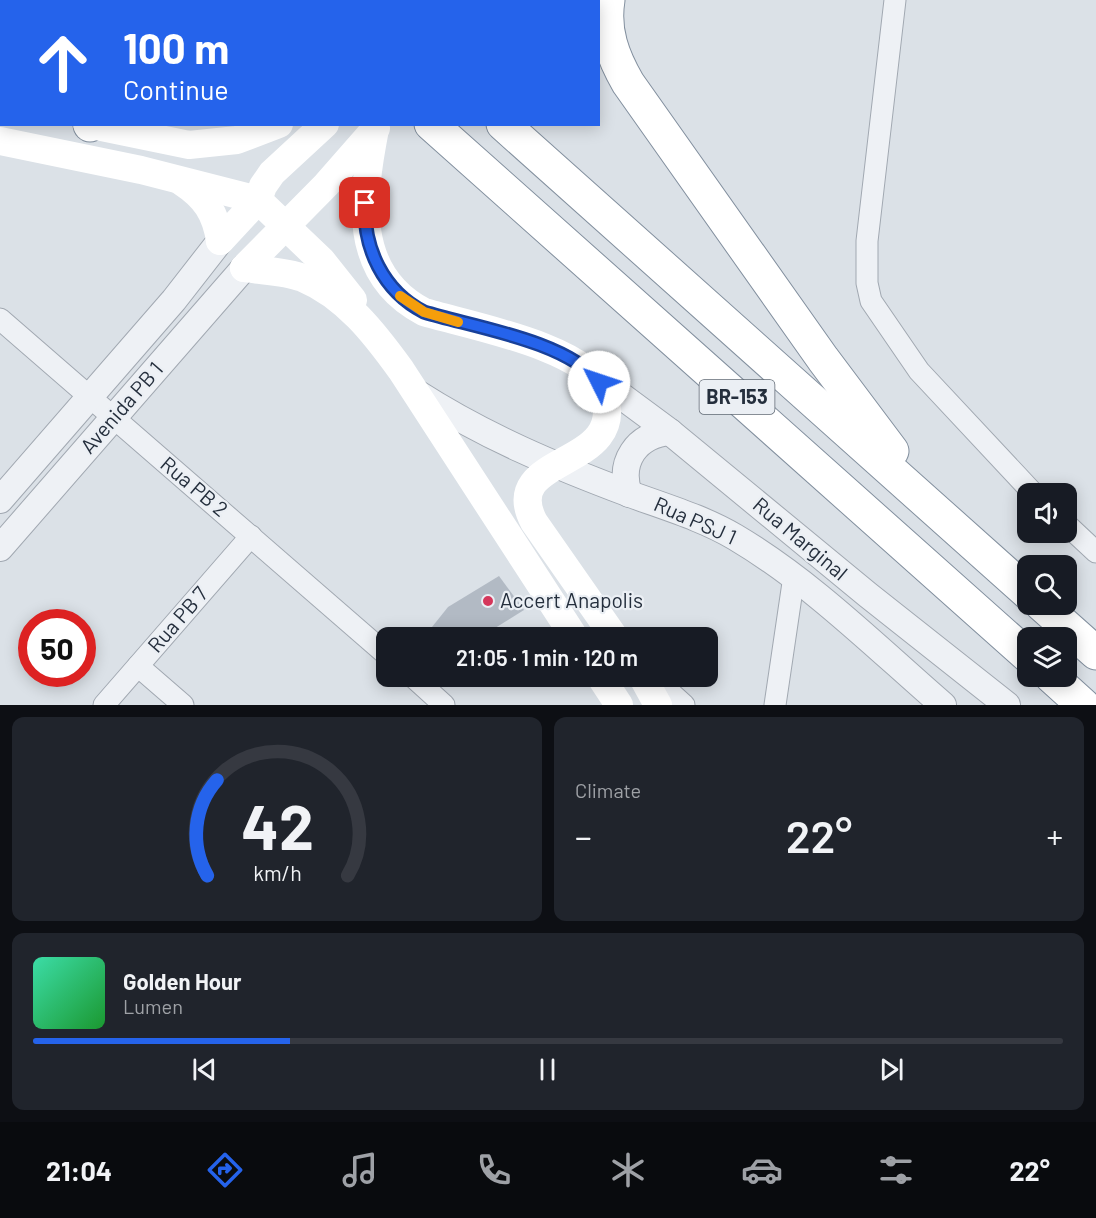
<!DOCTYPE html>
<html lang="en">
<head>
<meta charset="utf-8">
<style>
  body { margin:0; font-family:Barlow,sans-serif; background:#20242c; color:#f1f3f6; height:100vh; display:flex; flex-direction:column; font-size:22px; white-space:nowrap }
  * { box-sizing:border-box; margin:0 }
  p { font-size:20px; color:#9ea1a6 }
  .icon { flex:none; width:33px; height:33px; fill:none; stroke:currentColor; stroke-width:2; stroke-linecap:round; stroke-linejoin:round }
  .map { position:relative; height:705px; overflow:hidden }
  .drawer { display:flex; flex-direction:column; gap:12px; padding:12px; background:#0d0f14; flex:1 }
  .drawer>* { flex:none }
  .hud { position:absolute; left:0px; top:0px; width:600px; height:126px; box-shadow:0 3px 15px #0003; background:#2563eb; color:#fff; overflow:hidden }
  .fabs { position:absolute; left:1017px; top:483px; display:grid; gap:12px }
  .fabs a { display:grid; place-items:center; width:60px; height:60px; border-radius:12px; background:#171b24; box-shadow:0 3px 15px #0003; font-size:30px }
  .speed { position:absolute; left:18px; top:609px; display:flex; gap:12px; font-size:30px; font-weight:700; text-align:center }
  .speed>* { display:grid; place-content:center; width:78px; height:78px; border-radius:50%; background:#171b24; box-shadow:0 3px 15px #0003; line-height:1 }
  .speed .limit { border:9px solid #d22; background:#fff; color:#111 }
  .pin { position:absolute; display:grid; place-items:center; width:51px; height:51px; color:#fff; margin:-26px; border-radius:12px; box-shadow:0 3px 9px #0006 }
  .me { position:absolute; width:66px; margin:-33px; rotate:311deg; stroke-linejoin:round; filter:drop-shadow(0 0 4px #0008) }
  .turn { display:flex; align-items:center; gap:21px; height:126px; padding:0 24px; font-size:27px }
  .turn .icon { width:78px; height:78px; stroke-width:2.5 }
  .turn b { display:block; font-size:42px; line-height:51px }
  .big { font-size:45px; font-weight:600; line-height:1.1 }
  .drawer .tile { flex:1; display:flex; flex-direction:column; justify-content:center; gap:9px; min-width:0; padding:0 21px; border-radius:12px; background:#20242c }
  .drawer .dial { align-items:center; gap:0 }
  .dial svg { height:156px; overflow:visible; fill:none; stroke:#363941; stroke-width:7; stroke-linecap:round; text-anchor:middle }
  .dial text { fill:#f1f3f6; stroke:none }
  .song { display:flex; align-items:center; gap:18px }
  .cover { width:72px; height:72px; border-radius:9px; background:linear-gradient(135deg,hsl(160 70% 55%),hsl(130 70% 35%)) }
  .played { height:6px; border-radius:3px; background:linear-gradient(90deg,#2563eb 25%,#363941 25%) }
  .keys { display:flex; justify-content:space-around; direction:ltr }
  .heat { display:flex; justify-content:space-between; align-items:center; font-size:33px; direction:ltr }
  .drawer .tiles { flex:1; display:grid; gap:12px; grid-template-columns:1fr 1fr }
  .tile:last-child { grid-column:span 2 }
  .trip { position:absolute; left:376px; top:627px; width:342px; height:60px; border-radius:12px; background:#171b24; box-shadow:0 3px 15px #0003; font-weight:600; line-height:60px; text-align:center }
  .tab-bar { display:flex; height:96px; justify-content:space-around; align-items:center; background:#090b0e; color:#9ea1a6 }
  .tab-bar .icon { width:42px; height:42px }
  .tab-bar .current { color:#2563eb }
  .tab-bar b { font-size:27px; color:#f1f3f6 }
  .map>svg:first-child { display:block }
  .building { fill:#b2bac4 }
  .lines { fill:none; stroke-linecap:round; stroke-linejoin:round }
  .minor-casing { stroke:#a1a8b1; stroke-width:23 }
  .tertiary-casing { stroke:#a1a8b1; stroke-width:28 }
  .trunk-casing { stroke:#828f9e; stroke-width:35 }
  .path { stroke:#babfc5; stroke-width:3; stroke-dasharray:4.5 4.5; stroke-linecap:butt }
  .minor { stroke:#eef1f5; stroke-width:21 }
  .tertiary { stroke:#eef1f5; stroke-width:26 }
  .secondary { stroke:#fff; stroke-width:28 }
  .trunk { stroke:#fff; stroke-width:33 }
  .route-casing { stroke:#184099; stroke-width:15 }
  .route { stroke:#2563eb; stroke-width:10 }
  .slow { stroke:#f59e0b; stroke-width:10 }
  .poi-dot { fill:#d5375b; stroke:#ebeff4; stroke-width:2 }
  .labels { text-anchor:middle; stroke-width:4.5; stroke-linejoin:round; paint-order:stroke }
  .shield { fill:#ebeff4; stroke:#606974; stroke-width:1.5 }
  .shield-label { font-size:20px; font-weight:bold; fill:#252f3d }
  .street-label { font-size:21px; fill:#252f3d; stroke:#ebeff4 }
  .poi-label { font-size:21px; fill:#252f3d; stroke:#ebeff4; text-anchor:start }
</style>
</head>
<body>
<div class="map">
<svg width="1096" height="705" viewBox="0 0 1096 705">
  <rect width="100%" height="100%" fill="#dbe1e7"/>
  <!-- building -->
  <polygon class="building" points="499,576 524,610 479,638 441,638 432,627 448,607"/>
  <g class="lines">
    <!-- minor casing -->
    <g class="minor-casing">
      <g id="minor">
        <polyline points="4,0 5,2"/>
        <polyline points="895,0 867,241 867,283 871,301 919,371 1034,494"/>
        <polyline points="0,319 387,655"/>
        <polyline points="1066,524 1096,552"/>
        <polyline points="138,666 183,705"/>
        <polyline points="412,676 444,705"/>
        <polyline points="652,676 684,705"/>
        <polyline points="104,705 251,536"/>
        <polyline points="775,705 794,576"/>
      </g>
    </g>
    <!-- tertiary casing -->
    <g class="tertiary-casing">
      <g id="tertiary">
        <polyline points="593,375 670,432 868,595 1007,705"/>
        <path d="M417,393c67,43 138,73 213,101 35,13 73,24 105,43 76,45 141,110 208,168"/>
        <path d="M629,494c-11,-32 7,-59 41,-62"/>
        <polyline points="0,500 174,300 220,241"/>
        <polyline points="0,548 244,268"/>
      </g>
    </g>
    <!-- trunk casing -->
    <g class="trunk-casing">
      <g id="trunk">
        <polyline points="126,0 126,2"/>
        <polyline points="288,0 290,2"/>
        <polyline points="360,0 361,2"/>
        <path d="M608,0c-5,31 5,57 20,83l195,276 69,92"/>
        <polyline points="431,124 1028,656"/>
        <polyline points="503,124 1028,593"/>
        <polyline points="90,125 90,124"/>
        <polyline points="1041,604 1096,653"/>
        <polyline points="1051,676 1083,705"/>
      </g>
    </g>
    <!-- path -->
    <polyline class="path" points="464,2 465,0"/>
    <!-- minor -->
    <use href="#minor" class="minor"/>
    <!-- tertiary -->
    <use href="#tertiary" class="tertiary"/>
    <!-- secondary -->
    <g class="secondary">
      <polyline points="436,2 437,0"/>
      <polyline points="493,2 495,0"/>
      <polyline points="0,106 2,106"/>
      <polyline points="87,124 189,145 237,140 279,124"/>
      <path d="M375,129c-13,67 -24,145 49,183 43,13 164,35 179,79 29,80 -106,61 -69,131l81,116"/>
      <polyline points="0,141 141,170 258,200 322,261 353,300"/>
      <path d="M182,182c23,15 34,31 38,59"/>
      <polyline points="220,241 258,200 263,186 272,173 325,124"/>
      <path d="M244,268c19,3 41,3 59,10 43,18 72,56 98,92l174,268"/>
      <polyline points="244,268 326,185 376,128"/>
      <polyline points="600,676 619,705"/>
      <polyline points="642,676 658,705"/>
    </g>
    <!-- trunk -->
    <use href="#trunk" class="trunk"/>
  </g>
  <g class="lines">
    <!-- route casing -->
    <g class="route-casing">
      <path id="route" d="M365,203c-2,45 18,88 59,109 49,15 143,29 175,70"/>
    </g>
    <!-- route -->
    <use href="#route" class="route"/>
    <!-- slow -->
    <polyline class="slow" points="400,296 424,312 458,322"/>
  </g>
  <!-- markers -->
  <circle class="poi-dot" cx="488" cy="601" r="6"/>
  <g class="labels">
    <!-- shield labels -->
    <rect class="shield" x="699.5" y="380" width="75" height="34" rx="4.5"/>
    <g class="shield-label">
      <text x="737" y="404">BR-153</text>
    </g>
    <!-- street labels -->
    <g class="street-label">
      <text transform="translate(122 408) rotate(-49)" y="7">Avenida PB 1</text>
      <text transform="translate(194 487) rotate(40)" y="7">Rua PB 2</text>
      <text transform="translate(695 521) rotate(24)" y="7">Rua PSJ 1</text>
      <text transform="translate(800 539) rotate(40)" y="7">Rua Marginal</text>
      <text transform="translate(178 620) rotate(-49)" y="7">Rua PB 7</text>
    </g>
    <!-- poi labels -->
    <g class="poi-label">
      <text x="500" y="608">Accert Anapolis</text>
    </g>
  </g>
</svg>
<div class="fabs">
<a><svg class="icon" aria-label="sound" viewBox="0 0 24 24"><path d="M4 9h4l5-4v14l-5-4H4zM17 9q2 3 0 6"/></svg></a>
<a><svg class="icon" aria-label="search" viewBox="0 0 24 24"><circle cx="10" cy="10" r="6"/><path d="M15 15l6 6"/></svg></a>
<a><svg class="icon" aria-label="layers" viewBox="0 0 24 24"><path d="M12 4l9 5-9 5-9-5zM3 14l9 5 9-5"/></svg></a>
</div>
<div class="speed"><div class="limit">50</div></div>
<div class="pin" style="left:365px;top:203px;background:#d93025"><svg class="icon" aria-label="arrive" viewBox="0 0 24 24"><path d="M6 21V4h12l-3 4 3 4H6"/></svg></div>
<svg class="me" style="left:599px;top:382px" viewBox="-20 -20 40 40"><circle r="19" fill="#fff"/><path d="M0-13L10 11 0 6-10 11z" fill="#2563eb"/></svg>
<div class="trip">21:05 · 1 min · 120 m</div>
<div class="hud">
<div class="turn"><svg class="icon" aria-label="ahead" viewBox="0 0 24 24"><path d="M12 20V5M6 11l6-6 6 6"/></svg><div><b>100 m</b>Continue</div></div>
</div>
</div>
<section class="drawer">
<div class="tiles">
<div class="tile dial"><svg viewBox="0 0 100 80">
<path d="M14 69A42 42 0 1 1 86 69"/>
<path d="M14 69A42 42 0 0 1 19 20" stroke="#2563eb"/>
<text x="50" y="56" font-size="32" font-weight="700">42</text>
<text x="50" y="72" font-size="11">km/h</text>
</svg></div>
<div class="tile"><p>Climate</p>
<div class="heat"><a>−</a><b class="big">22°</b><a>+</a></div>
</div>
<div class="tile">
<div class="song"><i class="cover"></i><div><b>Golden Hour</b><p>Lumen</p></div></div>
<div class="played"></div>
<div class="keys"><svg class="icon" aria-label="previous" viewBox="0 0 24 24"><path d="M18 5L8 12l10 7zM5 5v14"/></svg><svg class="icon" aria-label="pause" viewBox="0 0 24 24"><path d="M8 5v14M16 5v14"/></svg><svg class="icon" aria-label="next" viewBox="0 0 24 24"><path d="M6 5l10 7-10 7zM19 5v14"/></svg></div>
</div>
</div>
</section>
<nav class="tab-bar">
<b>21:04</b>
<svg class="icon current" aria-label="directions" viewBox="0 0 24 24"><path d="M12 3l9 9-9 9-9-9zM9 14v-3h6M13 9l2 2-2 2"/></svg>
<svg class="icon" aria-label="music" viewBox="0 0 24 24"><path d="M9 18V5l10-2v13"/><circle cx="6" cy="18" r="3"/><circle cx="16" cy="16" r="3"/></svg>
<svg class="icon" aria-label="phone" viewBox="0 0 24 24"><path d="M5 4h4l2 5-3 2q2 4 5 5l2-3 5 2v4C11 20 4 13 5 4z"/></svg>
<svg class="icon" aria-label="climate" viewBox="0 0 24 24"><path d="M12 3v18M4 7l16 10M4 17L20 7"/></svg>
<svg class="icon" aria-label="car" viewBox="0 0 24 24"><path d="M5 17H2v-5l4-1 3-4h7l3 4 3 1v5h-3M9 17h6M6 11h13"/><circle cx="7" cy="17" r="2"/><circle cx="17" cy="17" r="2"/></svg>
<svg class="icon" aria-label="filters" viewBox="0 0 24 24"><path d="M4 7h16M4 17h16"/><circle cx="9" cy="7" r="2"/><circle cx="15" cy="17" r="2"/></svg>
<b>22°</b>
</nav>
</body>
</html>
